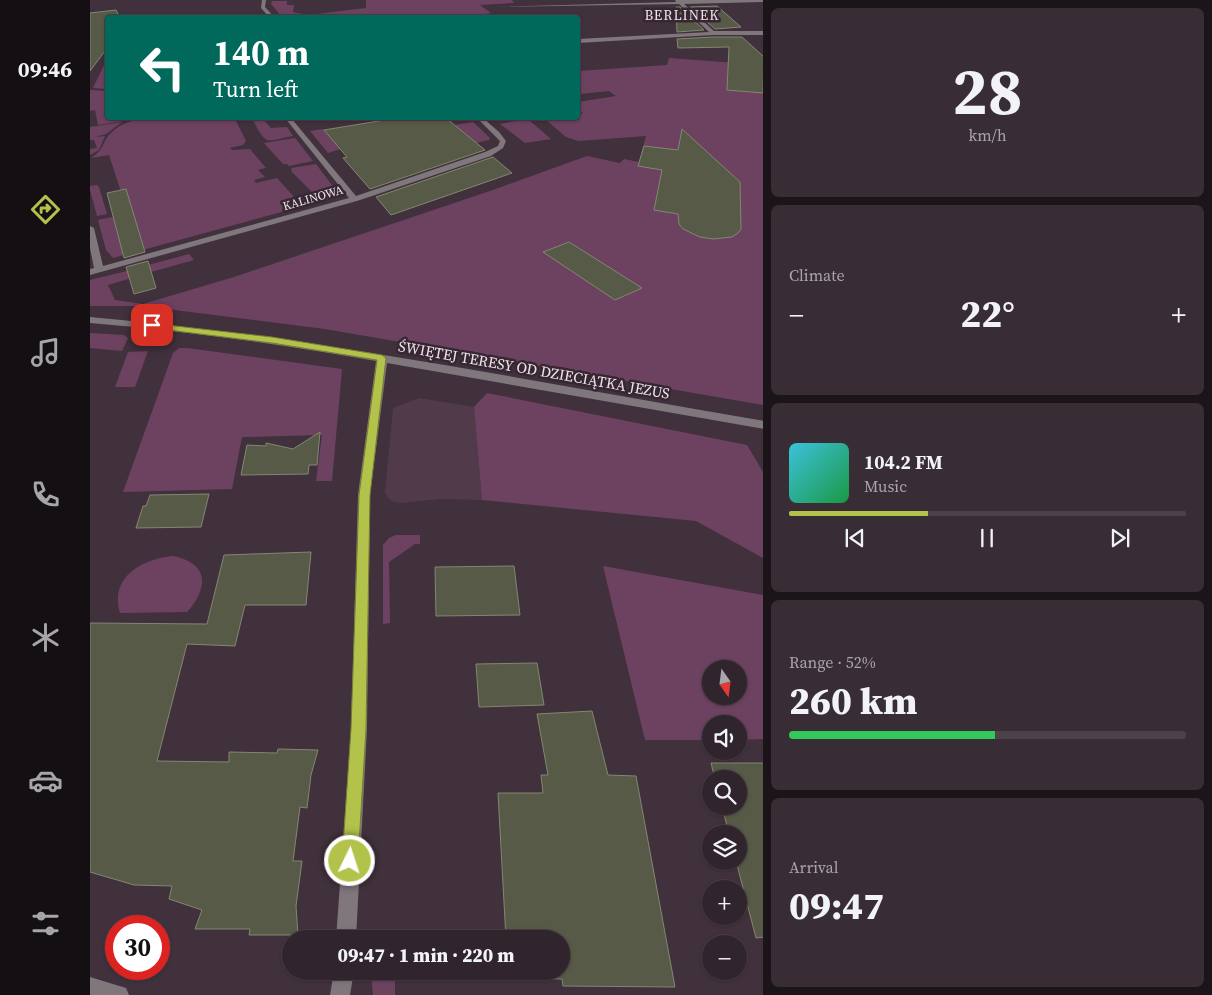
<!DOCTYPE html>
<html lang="en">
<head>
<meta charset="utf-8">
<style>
  body { margin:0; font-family:"Source Serif 4",serif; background:#392d35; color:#f1f3f6; height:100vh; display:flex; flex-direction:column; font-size:19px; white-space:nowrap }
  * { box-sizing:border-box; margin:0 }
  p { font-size:16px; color:#a8a5aa }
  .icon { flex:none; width:28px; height:28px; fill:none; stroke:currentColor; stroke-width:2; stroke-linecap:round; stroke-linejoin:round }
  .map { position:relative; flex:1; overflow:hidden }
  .drawer { display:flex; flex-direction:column; gap:8px; padding:8px; background:#1b1419; width:449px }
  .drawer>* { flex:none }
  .hud { position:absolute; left:15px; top:15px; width:475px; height:105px; border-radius:5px; box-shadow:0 1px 4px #0004,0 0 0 1px #4c4249; background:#00695c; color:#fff; overflow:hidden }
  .needle { width:32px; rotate:166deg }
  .fabs { position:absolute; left:612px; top:660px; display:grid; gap:10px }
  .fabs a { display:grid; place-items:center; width:45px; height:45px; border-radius:50%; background:#31252d; box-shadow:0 1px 4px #0004,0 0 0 1px #4c4249; font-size:25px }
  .speed { position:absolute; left:15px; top:915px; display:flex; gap:10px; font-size:25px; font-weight:700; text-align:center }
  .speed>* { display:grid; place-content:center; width:65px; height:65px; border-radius:50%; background:#31252d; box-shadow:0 1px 4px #0004,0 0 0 1px #4c4249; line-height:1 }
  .speed .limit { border:8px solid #d22; background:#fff; color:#111 }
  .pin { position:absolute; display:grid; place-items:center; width:42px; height:42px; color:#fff; margin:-21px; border-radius:10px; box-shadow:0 2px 8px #0006 }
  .me { position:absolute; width:55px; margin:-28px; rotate:4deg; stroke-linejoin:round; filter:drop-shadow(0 0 4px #0008) }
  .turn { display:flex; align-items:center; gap:18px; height:105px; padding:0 25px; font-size:22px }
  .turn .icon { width:65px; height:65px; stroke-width:2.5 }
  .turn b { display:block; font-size:35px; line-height:42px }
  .big { font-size:38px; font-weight:800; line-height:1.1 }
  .drawer .card { flex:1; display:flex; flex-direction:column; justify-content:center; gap:8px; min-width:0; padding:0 18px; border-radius:8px; background:#392d35 }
  .drawer .dial { align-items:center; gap:0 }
  .dial b { font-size:65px; line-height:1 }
  .song { display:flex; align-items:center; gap:15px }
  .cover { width:60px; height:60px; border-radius:8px; background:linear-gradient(135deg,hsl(190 70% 55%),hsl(140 70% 35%)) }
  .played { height:5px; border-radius:2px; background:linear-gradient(90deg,#b3c24b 35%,#4c4249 35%) }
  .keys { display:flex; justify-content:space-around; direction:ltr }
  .heat { display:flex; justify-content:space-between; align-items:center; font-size:28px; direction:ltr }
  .charge { height:8px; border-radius:4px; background:linear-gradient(90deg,#34c759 52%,#4c4249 0) }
  .trip { position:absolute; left:192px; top:930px; width:288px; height:50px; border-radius:25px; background:#31252d; box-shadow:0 1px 4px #0004,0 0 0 1px #4c4249; font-weight:800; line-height:50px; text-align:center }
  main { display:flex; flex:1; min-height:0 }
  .tabs { display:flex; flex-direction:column; width:90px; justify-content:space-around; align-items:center; background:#140f12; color:#a8a5aa }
  .tabs .icon { width:35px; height:35px }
  .tabs .active { color:#b3c24b }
  .tabs b { font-size:22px; color:#f1f3f6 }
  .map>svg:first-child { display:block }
  .built { fill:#513b4b }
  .green { fill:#6d4261; fill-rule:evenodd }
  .building { fill:#565a46; stroke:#838772 }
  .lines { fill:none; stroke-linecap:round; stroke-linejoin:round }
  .minor { fill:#80777d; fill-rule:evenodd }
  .route { fill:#b3c24b; stroke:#747e31 }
  .labels { text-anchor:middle; stroke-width:5; stroke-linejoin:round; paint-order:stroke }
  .far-street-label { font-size:12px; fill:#eee3ea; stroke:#372732 }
  .far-neighbourhood-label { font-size:14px; letter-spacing:1px; fill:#eee3ea; stroke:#372732 }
  .street-label { font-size:15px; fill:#eee3ea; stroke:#372732 }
</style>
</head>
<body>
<main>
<nav class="tabs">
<b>09:46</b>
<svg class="icon active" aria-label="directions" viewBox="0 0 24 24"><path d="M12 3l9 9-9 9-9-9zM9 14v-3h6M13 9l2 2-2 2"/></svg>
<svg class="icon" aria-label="music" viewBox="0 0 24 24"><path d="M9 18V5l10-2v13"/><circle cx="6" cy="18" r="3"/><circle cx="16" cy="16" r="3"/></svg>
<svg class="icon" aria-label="phone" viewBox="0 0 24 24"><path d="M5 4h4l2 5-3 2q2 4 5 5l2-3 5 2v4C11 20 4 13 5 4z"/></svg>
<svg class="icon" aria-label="climate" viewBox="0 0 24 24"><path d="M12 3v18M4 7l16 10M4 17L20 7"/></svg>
<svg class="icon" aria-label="car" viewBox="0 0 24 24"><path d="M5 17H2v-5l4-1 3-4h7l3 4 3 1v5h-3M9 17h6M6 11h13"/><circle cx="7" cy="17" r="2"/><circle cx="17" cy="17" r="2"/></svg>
<svg class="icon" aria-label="filters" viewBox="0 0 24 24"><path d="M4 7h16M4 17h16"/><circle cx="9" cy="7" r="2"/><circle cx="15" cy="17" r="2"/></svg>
</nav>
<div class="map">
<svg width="674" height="995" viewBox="0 0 674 995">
  <rect width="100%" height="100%" fill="#41313c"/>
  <!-- built -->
  <polygon class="built" points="329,398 384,407 392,500 351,499 311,503 303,502 298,498 295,493 303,408"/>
  <!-- green -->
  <g class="green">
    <polygon points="276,0 422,0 424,3 390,5 401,13 396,14 401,18 192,17 181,4 182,1 197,1 197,5 204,5 203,12 218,15 276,8"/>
    <polygon points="579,58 673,65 673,405 235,329 53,306 0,306 0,280 41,270 45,277 18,285 25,300 53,304 144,277 400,191 497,156 530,163 534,159 549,162 556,136 488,141 476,137 456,120 488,118 488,115 493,113 488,109 488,102 526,96 519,91 490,94 488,92 488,71 577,65"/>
    <polygon points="17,59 17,89 3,88"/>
    <polygon points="0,90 17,91 18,118 36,118 34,121 8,125 5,110 0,111"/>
    <path d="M59,118h94v1l-7,2 10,20 -3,4 -13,3 2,2 18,-1 16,19 -8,2 7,7 -11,3 2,3 21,-5 18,20 41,-9 4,7 -227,62 -7,-8 -8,-30 14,-3 30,25 -8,-26 -8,-9 -17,-52 -18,3c14,-9 10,-14 19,-24 11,-12 24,-14 39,-16z"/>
    <path d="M173,119l8,9 16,-1 6,9c-28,5 -26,11 -40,-16z"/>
    <polygon points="435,119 440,121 461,139 435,143 410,124"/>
    <polygon points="32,122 16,134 5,137 15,136 9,150 0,155 0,149 7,148 4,140 0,140 0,127"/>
    <polygon points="383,122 400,138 399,140 386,143 365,125"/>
    <polygon points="233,129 235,131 251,149 238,153 220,131"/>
    <polygon points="205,138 223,161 199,166 197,164 193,164 174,143"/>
    <polygon points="226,164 244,188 222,192 201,171 202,171 201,168"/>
    <polygon points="7,185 9,187 17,214 7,216 0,190 0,186"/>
    <polygon points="99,254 104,260 54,274 51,267"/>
    <polygon points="0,333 34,335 38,338 32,351 0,348"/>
    <polygon points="89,348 97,348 252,369 242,481 226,481 232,435 152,437 142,489 33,492 83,353"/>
    <polygon points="58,351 45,387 25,387 38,352"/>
    <polygon points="397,393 657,445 673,472 673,558 606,521 392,500 384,407"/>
    <polygon points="306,535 330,535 330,544 325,544 299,562 300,623 293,624 293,545 299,538"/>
    <path d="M83,556c36,7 36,32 14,56l-67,1c-11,-36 22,-54 53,-57z"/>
    <path d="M513,566l160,29v144l-24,1v-16h-28v16h-66zM621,669h28v27h-28z"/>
    <polygon points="281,975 305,976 305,995 283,995"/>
  </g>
  <!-- building -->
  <g class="building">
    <polygon points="627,6 651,27 625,29 600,7"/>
    <polygon points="586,7 590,7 614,30 587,32"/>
    <polygon points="26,10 30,18 18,18 18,47 0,71 0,13"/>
    <polygon points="623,37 652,37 674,57 673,93 637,90 639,47 588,48 587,39"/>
    <polygon points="307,118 356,118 395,150 280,189 253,158 257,157 234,130"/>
    <polygon points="592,129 650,182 651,229 648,233 642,237 623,239 610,237 593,229 589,224 588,214 564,210 572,170 548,166 554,146 588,150"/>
    <polygon points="403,157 422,173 301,215 286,197"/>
    <polygon points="36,189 55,252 34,258 17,193"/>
    <polygon points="479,242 552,288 525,300 453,252"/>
    <polygon points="58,261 66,288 44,294 36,267"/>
    <polygon points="230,432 227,465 219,465 218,474 151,475 157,445 176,446 176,443 203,449"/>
    <polygon points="119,494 111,527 46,528 53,506 56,506 60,495"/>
    <polygon points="221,552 216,605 155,605 145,646 97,644 67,761 139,762 139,752 187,753 188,749 228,750 221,775 217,808 210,807 203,861 212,861 206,906 208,935 159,935 160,929 105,929 112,910 79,899 82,886 44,885 0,872 0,623 117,624 134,555"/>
    <polygon points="424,566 430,615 346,616 345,567"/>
    <polygon points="447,663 454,705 389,707 386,664"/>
    <polygon points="502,711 518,775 546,776 585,987 473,986 472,979 419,978 418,971 471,971 471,939 416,939 408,793 453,793 451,775 458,775 447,714"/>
    <polygon points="621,763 674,763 674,937 666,938 646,861 649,861 649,834 639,834 632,806 649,806 649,779 625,779"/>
  </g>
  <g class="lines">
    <!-- minor -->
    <g class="minor">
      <polygon points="172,0 176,0 175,7 185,18 180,18 171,8"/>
      <polygon points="585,0 674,0 674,2 594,4 624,31 674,31 674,35 623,35 488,43 488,39 619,32 589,4 404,7 586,2"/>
      <polygon points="195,118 201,118 266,196 395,152 408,146 410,141 387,118 393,118 409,132 416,141 413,148 401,156 267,201 0,275 0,269 4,268 0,248 0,226 4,228 13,266 259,198"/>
      <path d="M0,317c227,20 449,66 674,104v8l-377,-66 -17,132 -3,234 -11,210h-20l15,-210 7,-234 18,-134c-95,-17 -190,-30 -286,-38z"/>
      <polygon points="244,971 264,971 260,995 240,995"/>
      <polygon points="0,977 36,988 39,995 0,995"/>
    </g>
  </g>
  <!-- route -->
  <polygon class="route" points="59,323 182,337 292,355 296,358 280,495 276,729 268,861 266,867 260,869 254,867 252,861 261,729 269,495 287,360 182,343 62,328 57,325"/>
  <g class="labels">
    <!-- far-street labels -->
    <g class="far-street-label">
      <text transform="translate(223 198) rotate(-16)" y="4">KALINOWA</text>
    </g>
    <!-- far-neighbourhood labels -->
    <g class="far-neighbourhood-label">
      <text x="592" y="20">BERLINEK</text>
    </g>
    <!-- street labels -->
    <g class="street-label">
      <text transform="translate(444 370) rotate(10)" y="5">ŚWIĘTEJ TERESY OD DZIECIĄTKA JEZUS</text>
    </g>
  </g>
</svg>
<div class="fabs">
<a><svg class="needle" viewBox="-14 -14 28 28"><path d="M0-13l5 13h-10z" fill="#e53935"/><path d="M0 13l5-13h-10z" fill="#a8a5aa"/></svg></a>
<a><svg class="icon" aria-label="sound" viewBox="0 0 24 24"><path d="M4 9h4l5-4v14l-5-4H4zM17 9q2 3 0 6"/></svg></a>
<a><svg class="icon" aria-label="search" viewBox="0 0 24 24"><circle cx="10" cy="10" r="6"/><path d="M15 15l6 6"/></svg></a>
<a><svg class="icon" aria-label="layers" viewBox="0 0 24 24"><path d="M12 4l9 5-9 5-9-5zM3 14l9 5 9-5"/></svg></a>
<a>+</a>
<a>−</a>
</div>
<div class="speed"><div class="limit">30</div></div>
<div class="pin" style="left:62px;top:325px;background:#d93025"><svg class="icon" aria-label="arrive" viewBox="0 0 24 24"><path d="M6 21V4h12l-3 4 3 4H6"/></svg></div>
<svg class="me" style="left:260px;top:861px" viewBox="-20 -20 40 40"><circle r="17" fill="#b3c24b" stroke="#fff" stroke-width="3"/><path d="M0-11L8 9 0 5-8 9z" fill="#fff"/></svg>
<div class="trip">09:47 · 1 min · 220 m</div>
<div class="hud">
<div class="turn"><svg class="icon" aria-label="left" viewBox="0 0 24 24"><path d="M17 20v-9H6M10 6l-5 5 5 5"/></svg><div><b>140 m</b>Turn left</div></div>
</div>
</div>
<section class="drawer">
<div class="card dial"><b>28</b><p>km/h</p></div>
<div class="card"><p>Climate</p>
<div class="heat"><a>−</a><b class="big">22°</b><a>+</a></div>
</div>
<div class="card">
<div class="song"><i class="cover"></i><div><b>104.2 FM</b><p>Music</p></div></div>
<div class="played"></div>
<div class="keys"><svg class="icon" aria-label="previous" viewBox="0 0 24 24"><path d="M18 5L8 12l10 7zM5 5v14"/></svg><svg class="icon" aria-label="pause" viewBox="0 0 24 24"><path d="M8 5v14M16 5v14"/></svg><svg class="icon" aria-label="next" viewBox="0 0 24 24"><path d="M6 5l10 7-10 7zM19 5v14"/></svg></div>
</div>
<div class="card"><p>Range · 52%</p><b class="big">260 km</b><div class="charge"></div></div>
<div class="card"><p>Arrival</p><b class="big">09:47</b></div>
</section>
</main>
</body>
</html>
